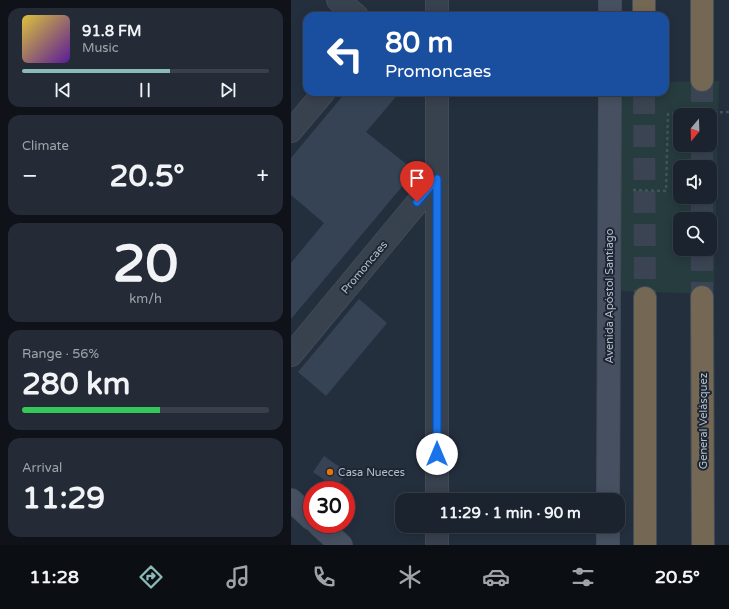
<!DOCTYPE html>
<html lang="en">
<head>
<meta charset="utf-8">
<style>
  body { margin:0; font-family:"Varela Round",sans-serif; background:#242b36; color:#f1f3f6; height:100vh; display:flex; flex-direction:column; font-size:15px; white-space:nowrap }
  * { box-sizing:border-box; margin:0 }
  p { font-size:13px; color:#a0a4aa }
  .icon { flex:none; width:22px; height:22px; fill:none; stroke:currentColor; stroke-width:2; stroke-linecap:round; stroke-linejoin:round }
  .map { position:relative; flex:1; overflow:hidden }
  .sheet { display:flex; flex-direction:column; gap:8px; padding:8px; background:#0f1319; width:291px }
  .sheet>* { flex:none }
  .top-card { position:absolute; left:12px; top:12px; width:366px; height:84px; border-radius:12px; box-shadow:0 2px 10px #0003,0 0 0 1px #39404a; background:#1a4fa0; color:#fff; overflow:hidden }
  .needle { width:26px; rotate:199deg }
  .fabs { position:absolute; left:382px; top:108px; display:grid; gap:8px }
  .fabs a { display:grid; place-items:center; width:44px; height:44px; border-radius:8px; background:#1b232e; box-shadow:0 2px 10px #0003,0 0 0 1px #39404a; font-size:20px }
  .speed { position:absolute; left:12px; top:481px; display:flex; gap:8px; font-size:20px; font-weight:700; text-align:center }
  .speed>* { display:grid; place-content:center; width:52px; height:52px; border-radius:50%; background:#1b232e; box-shadow:0 2px 10px #0003,0 0 0 1px #39404a; line-height:1 }
  .speed .limit { border:6px solid #d22; background:#fff; color:#111 }
  .pin { position:absolute; display:grid; place-items:center; width:34px; height:34px; color:#fff; margin:-41px -17px; border-radius:50% 50% 50% 0; rotate:-45deg; box-shadow:0 0 4px #0007 }
  .pin .icon { rotate:45deg }
  .me { position:absolute; width:44px; margin:-22px; rotate:0deg; stroke-linejoin:round; filter:drop-shadow(0 0 3px #0008) }
  .turn { display:flex; align-items:center; gap:14px; height:84px; padding:0 16px; font-size:18px }
  .turn .icon { width:52px; height:52px; stroke-width:2.5 }
  .turn b { display:block; font-size:28px; line-height:34px }
  .big { font-size:30px; font-weight:700; line-height:1.1 }
  .sheet .tile { flex:1; display:flex; flex-direction:column; justify-content:center; gap:6px; min-width:0; padding:0 14px; border-radius:12px; background:#242b36 }
  .sheet .dial { align-items:center; gap:0 }
  .dial b { font-size:52px; line-height:1 }
  .song { display:flex; align-items:center; gap:12px }
  .cover { width:48px; height:48px; border-radius:6px; background:linear-gradient(135deg,hsl(50 70% 55%),hsl(270 70% 35%)) }
  .played { height:4px; border-radius:2px; background:linear-gradient(90deg,#8bbbb9 60%,#39404a 60%) }
  .keys { display:flex; justify-content:space-around; direction:ltr }
  .heat { display:flex; justify-content:space-between; align-items:center; font-size:22px; direction:ltr }
  .charge { height:6px; border-radius:3px; background:linear-gradient(90deg,#34c759 56%,#39404a 0) }
  .trip { position:absolute; left:104px; top:493px; width:230px; height:40px; border-radius:12px; background:#1b232e; box-shadow:0 2px 10px #0003,0 0 0 1px #39404a; font-weight:700; line-height:40px; text-align:center }
  .tabs { display:flex; height:64px; justify-content:space-around; align-items:center; background:#0b0e12; color:#a0a4aa }
  .tabs .icon { width:28px; height:28px }
  .tabs .selected { color:#8bbbb9 }
  .tabs b { font-size:18px; color:#f1f3f6 }
  main { display:flex; flex:1; min-height:0 }
  .map>svg:first-child { display:block }
  .green { fill:#263c3f; fill-rule:evenodd }
  .building { fill:#364354 }
  .lines { fill:none; stroke-linecap:round; stroke-linejoin:round }
  .motorway-tunnel { stroke:#3a4453; stroke-width:22; stroke-dasharray:22 11; stroke-linecap:butt }
  .minor-casing { stroke:#414a57; stroke-width:24 }
  .secondary-casing { stroke:#414a57; stroke-width:24 }
  .motorway-casing { stroke:#434c59; stroke-width:24 }
  .path { stroke:#3f5557; stroke-width:2.5; stroke-dasharray:3 3; stroke-linecap:butt }
  .minor { stroke:#38414e; stroke-width:22 }
  .secondary { stroke:#465061; stroke-width:22 }
  .motorway { stroke:#746855; stroke-width:22 }
  .route-casing { stroke:#114b97; stroke-width:10 }
  .route { stroke:#1a73e8; stroke-width:7 }
  .food-dot { fill:#e8710a; stroke:#1d2633; stroke-width:1.5 }
  .labels { text-anchor:middle; stroke-width:4; stroke-linejoin:round; paint-order:stroke }
  .street-label { font-size:11px; fill:#b4bcc9; stroke:#1d2633 }
  .poi-label { font-size:11px; fill:#b4bcc9; stroke:#1d2633; text-anchor:start }
</style>
</head>
<body>
<main>
<section class="sheet">
<div class="tile">
<div class="song"><i class="cover"></i><div><b>91.8 FM</b><p>Music</p></div></div>
<div class="played"></div>
<div class="keys"><svg class="icon" aria-label="previous" viewBox="0 0 24 24"><path d="M18 5L8 12l10 7zM5 5v14"/></svg><svg class="icon" aria-label="pause" viewBox="0 0 24 24"><path d="M8 5v14M16 5v14"/></svg><svg class="icon" aria-label="next" viewBox="0 0 24 24"><path d="M6 5l10 7-10 7zM19 5v14"/></svg></div>
</div>
<div class="tile"><p>Climate</p>
<div class="heat"><a>−</a><b class="big">20.5°</b><a>+</a></div>
</div>
<div class="tile dial"><b>20</b><p>km/h</p></div>
<div class="tile"><p>Range · 56%</p><b class="big">280 km</b><div class="charge"></div></div>
<div class="tile"><p>Arrival</p><b class="big">11:29</b></div>
</section>
<div class="map">
<svg width="438" height="545" viewBox="0 0 438 545">
  <rect width="100%" height="100%" fill="#242f3e"/>
  <!-- green -->
  <path class="green" d="M428,81l-5,213 -96,-3 -1,-199h48v-10zM389,115h30v30h-30zM389,167h30v30h-30zM389,219h30v30h-30z"/>
  <!-- building -->
  <g class="building">
    <polygon points="55,92 109,92 75,132 124,171 0,319 0,263 33,223 0,195 0,158"/>
    <polygon points="68,299 96,323 35,396 7,372"/>
    <polygon points="33,456 56,472 45,488 22,472"/>
  </g>
  <g class="lines">
    <!-- motorway-tunnel -->
    <g class="motorway-tunnel">
      <polyline points="411,80 411,115"/>
      <polyline points="353,92 354,298"/>
      <polyline points="411,145 411,167"/>
      <polyline points="411,197 411,219"/>
      <polyline points="411,249 411,297"/>
    </g>
    <!-- minor casing -->
    <g class="minor-casing">
      <g id="minor">
        <polyline points="47,0 66,16"/>
        <polyline points="146,16 146,0"/>
        <polyline points="146,92 146,500"/>
        <polyline points="0,131 33,92"/>
        <polyline points="0,355 146,179"/>
        <polyline points="146,526 146,545"/>
      </g>
    </g>
    <!-- secondary casing -->
    <g class="secondary-casing">
      <g id="secondary">
        <polyline points="319,0 319,16"/>
        <polyline points="0,500 21,519"/>
        <polyline points="317,500 319,92"/>
        <polyline points="27,524 50,545"/>
        <polyline points="317,545 317,526"/>
      </g>
    </g>
    <!-- motorway casing -->
    <g class="motorway-casing">
      <g id="motorway">
        <polyline points="353,16 353,0"/>
        <polyline points="411,80 411,0"/>
        <polyline points="411,297 412,545"/>
        <polyline points="354,298 354,545"/>
      </g>
    </g>
    <!-- path -->
    <polyline class="path" points="342,190 375,191 377,114 438,112"/>
    <!-- minor -->
    <use href="#minor" class="minor"/>
    <!-- secondary -->
    <use href="#secondary" class="secondary"/>
    <!-- motorway -->
    <use href="#motorway" class="motorway"/>
  </g>
  <g class="lines">
    <!-- route casing -->
    <g class="route-casing">
      <polyline id="route" points="126,202 146,179 146,454"/>
    </g>
    <!-- route -->
    <use href="#route" class="route"/>
  </g>
  <!-- markers -->
  <circle class="food-dot" cx="39" cy="472" r="4"/>
  <g class="labels">
    <!-- street labels -->
    <g class="street-label">
      <text transform="translate(73 267) rotate(-50)" y="4">Promoncaes</text>
      <text transform="translate(318 296) rotate(-90)" y="4">Avenida Apóstol Santiago</text>
      <text transform="translate(412 421) rotate(-90)" y="4">General Velásquez</text>
    </g>
    <!-- poi labels -->
    <g class="poi-label">
      <text x="47" y="476">Casa Nueces</text>
    </g>
  </g>
</svg>
<div class="fabs">
<a><svg class="needle" viewBox="-14 -14 28 28"><path d="M0-13l5 13h-10z" fill="#e53935"/><path d="M0 13l5-13h-10z" fill="#a0a4aa"/></svg></a>
<a><svg class="icon" aria-label="sound" viewBox="0 0 24 24"><path d="M4 9h4l5-4v14l-5-4H4zM17 9q2 3 0 6"/></svg></a>
<a><svg class="icon" aria-label="search" viewBox="0 0 24 24"><circle cx="10" cy="10" r="6"/><path d="M15 15l6 6"/></svg></a>
</div>
<div class="speed"><div class="limit">30</div></div>
<div class="pin" style="left:126px;top:202px;background:#d93025"><svg class="icon" aria-label="arrive" viewBox="0 0 24 24"><path d="M6 21V4h12l-3 4 3 4H6"/></svg></div>
<svg class="me" style="left:146px;top:454px" viewBox="-20 -20 40 40"><circle r="19" fill="#fff"/><path d="M0-13L10 11 0 6-10 11z" fill="#1a73e8"/></svg>
<div class="trip">11:29 · 1 min · 90 m</div>
<div class="top-card">
<div class="turn"><svg class="icon" aria-label="left" viewBox="0 0 24 24"><path d="M17 20v-9H6M10 6l-5 5 5 5"/></svg><div><b>80 m</b>Promoncaes</div></div>
</div>
</div>
</main>
<nav class="tabs">
<b>11:28</b>
<svg class="icon selected" aria-label="directions" viewBox="0 0 24 24"><path d="M12 3l9 9-9 9-9-9zM9 14v-3h6M13 9l2 2-2 2"/></svg>
<svg class="icon" aria-label="music" viewBox="0 0 24 24"><path d="M9 18V5l10-2v13"/><circle cx="6" cy="18" r="3"/><circle cx="16" cy="16" r="3"/></svg>
<svg class="icon" aria-label="phone" viewBox="0 0 24 24"><path d="M5 4h4l2 5-3 2q2 4 5 5l2-3 5 2v4C11 20 4 13 5 4z"/></svg>
<svg class="icon" aria-label="climate" viewBox="0 0 24 24"><path d="M12 3v18M4 7l16 10M4 17L20 7"/></svg>
<svg class="icon" aria-label="car" viewBox="0 0 24 24"><path d="M5 17H2v-5l4-1 3-4h7l3 4 3 1v5h-3M9 17h6M6 11h13"/><circle cx="7" cy="17" r="2"/><circle cx="17" cy="17" r="2"/></svg>
<svg class="icon" aria-label="filters" viewBox="0 0 24 24"><path d="M4 7h16M4 17h16"/><circle cx="9" cy="7" r="2"/><circle cx="15" cy="17" r="2"/></svg>
<b>20.5°</b>
</nav>
</body>
</html>
